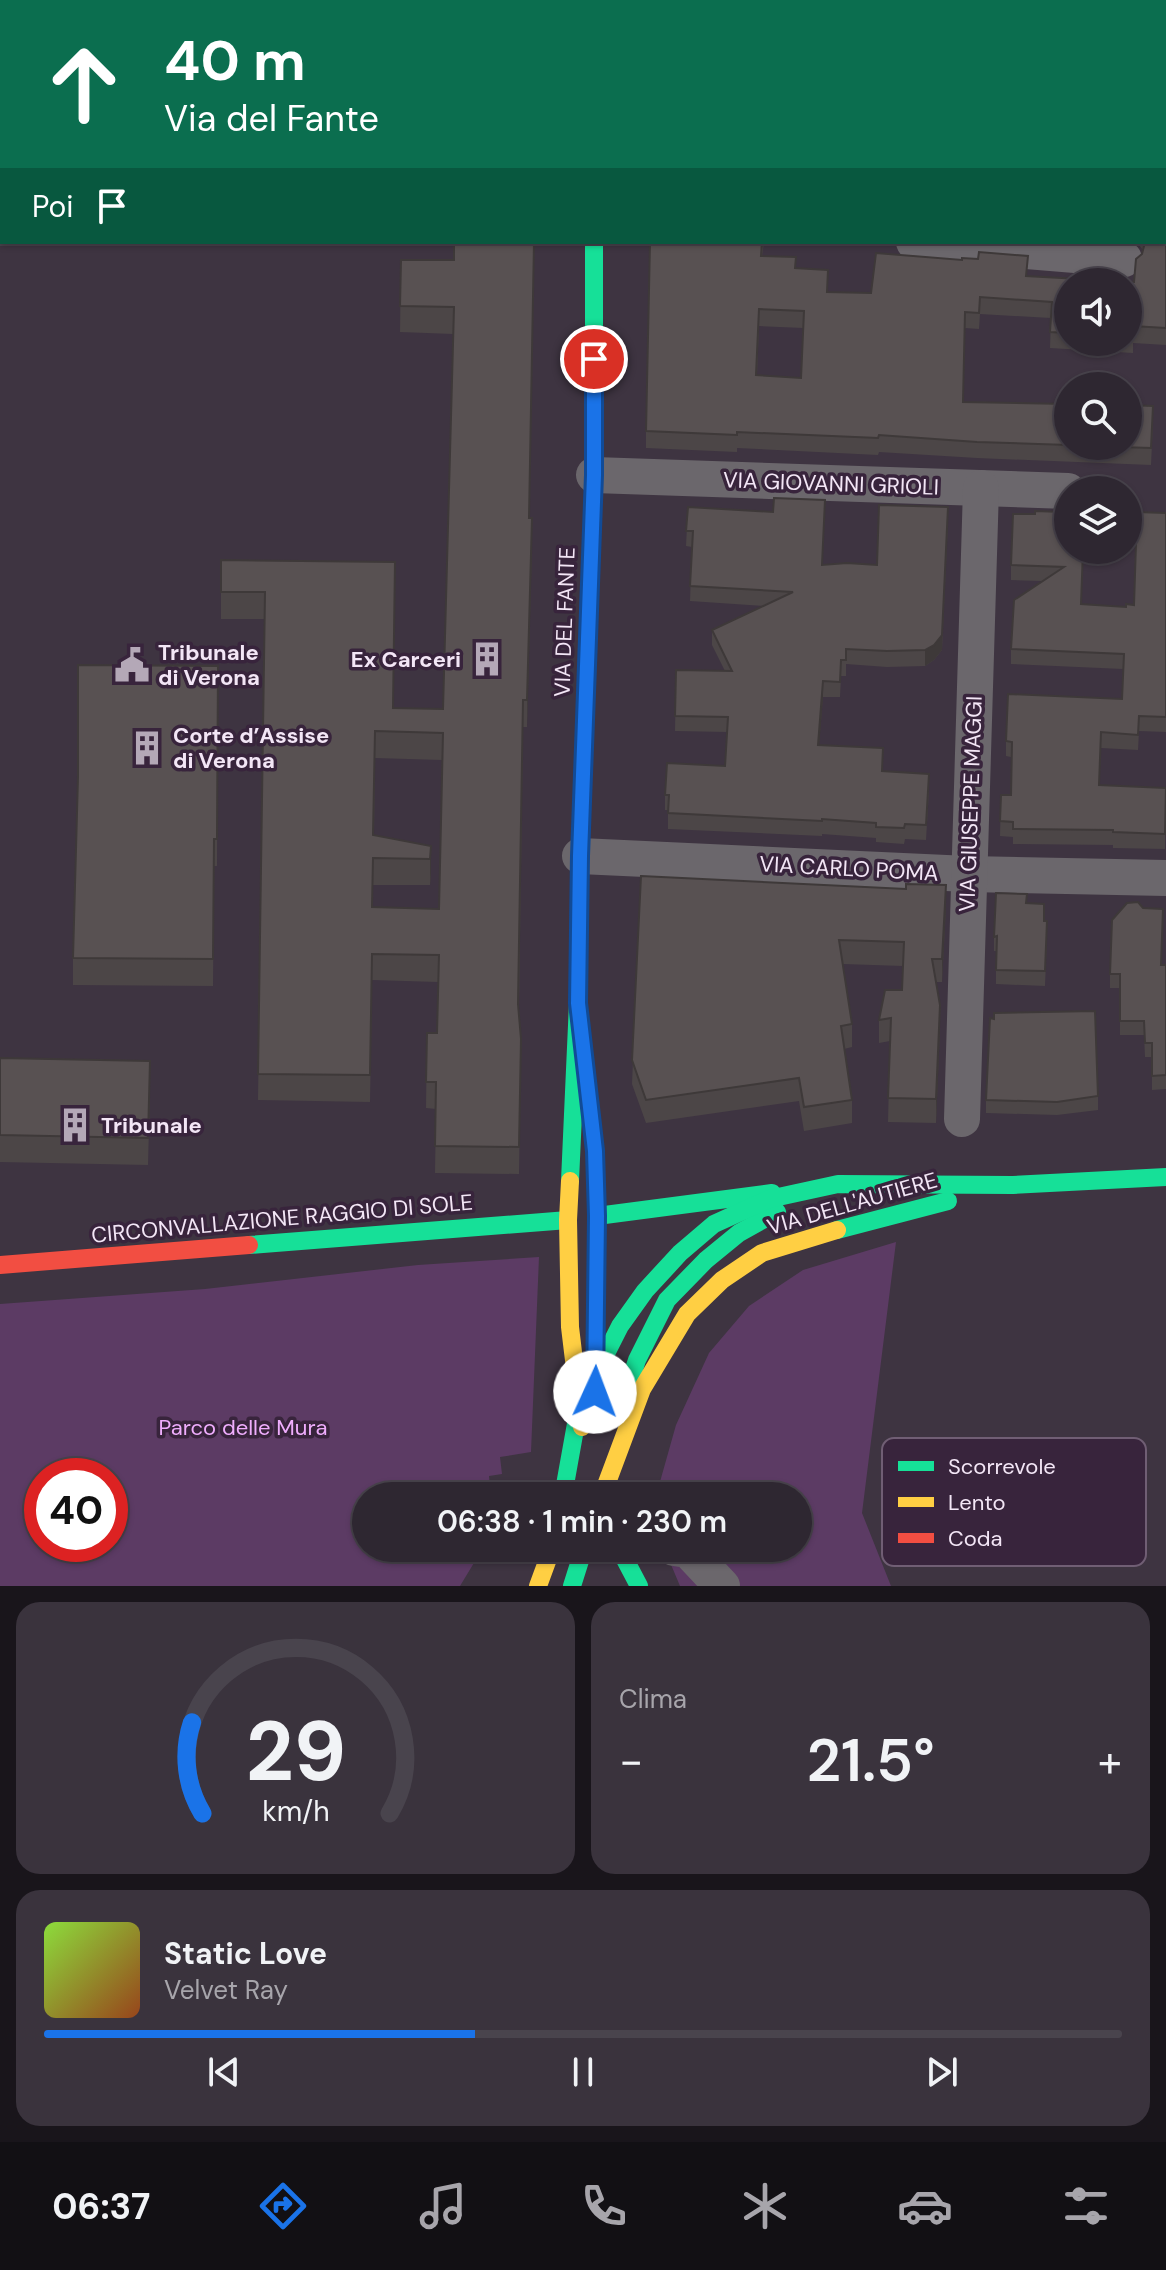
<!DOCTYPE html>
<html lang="it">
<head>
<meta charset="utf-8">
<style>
  body { margin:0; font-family:"DM Sans",sans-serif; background:#3a333d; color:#f1f3f6; height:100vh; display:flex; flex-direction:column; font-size:30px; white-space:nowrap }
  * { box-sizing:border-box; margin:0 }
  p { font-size:26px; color:#a7a5ab }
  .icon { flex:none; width:44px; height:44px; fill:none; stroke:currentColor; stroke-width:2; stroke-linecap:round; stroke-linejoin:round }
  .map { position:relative; height:1586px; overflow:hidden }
  .panel { display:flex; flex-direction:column; gap:16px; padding:16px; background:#19151b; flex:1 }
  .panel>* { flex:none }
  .banner { position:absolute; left:0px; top:0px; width:1166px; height:244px; box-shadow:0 2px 6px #0004,0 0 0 2px #49444d; background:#0b6e4f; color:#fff; overflow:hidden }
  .buttons { position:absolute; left:1054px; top:268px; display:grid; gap:16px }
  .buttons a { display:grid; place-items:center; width:88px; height:88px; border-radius:50%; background:#2e2731; box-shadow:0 2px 6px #0004,0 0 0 2px #49444d; font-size:40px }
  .speed { position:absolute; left:24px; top:1458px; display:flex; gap:16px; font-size:40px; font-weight:700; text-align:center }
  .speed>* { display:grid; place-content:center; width:104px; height:104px; border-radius:50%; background:#2e2731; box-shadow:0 2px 6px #0004,0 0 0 2px #49444d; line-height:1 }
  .speed .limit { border:12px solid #d22; background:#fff; color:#111 }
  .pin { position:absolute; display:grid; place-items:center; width:68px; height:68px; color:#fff; margin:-34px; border:4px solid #fff; border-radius:50%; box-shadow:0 2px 8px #0007 }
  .me { position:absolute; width:88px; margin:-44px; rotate:2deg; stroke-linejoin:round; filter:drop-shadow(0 0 6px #0008) }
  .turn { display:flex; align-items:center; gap:28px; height:168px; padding:0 32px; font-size:36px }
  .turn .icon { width:104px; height:104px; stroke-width:2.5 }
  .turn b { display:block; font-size:56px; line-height:68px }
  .then { display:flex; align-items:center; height:76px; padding:0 32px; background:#0003; gap:16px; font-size:30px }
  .big { font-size:60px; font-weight:600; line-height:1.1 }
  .panel .tile { flex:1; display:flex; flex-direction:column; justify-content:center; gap:12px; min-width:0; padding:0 28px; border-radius:24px; background:#3a333d }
  .panel .dial { align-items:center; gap:0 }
  .dial svg { height:208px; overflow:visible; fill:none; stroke:#49444d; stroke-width:7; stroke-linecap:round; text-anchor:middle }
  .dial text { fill:#f1f3f6; stroke:none }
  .song { display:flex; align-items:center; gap:24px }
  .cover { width:96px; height:96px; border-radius:12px; background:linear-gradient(135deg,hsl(90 70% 55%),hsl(20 70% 35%)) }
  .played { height:8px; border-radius:4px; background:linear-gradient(90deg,#1a73e8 40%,#49444d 40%) }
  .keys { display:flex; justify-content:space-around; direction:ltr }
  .heat { display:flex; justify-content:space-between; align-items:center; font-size:44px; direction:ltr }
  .panel .tiles { flex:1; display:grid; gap:16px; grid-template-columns:1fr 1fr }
  .tile:last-child { grid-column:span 2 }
  .trip { position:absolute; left:352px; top:1482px; width:460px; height:80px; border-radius:40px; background:#2e2731; box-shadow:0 2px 6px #0004,0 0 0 2px #49444d; font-weight:600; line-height:80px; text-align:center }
  .tabs { display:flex; height:128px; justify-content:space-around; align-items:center; background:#121014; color:#a7a5ab }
  .tabs .icon { width:56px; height:56px }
  .tabs .current { color:#1a73e8 }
  .tabs b { font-size:36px; color:#f1f3f6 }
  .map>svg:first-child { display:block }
  .green { fill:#5c3b64; fill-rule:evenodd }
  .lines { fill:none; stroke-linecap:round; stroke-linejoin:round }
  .street { stroke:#6b676c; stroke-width:36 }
  .fast { stroke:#16e098; stroke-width:18 }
  .slow { stroke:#ffcf43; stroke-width:18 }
  .jam { stroke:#f24e42; stroke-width:18 }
  .wall { fill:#4c4647; fill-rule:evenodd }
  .shaded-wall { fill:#3e3939 }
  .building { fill:#585152; stroke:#3e3939; stroke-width:2; fill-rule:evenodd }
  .route-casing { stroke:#114b97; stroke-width:20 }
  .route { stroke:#1a73e8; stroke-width:14 }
  .labels { text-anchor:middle; stroke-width:7; stroke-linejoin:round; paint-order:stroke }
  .street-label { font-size:22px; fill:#f3e6f6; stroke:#38243c }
  .poi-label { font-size:22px; font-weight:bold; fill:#f3e6f6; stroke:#38243c; text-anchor:start }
  .park-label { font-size:22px; fill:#efadfd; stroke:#38243c }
  .key { fill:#38243c; stroke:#705e74; stroke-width:2 }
  .key-label { font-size:22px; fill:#f3e6f6 }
</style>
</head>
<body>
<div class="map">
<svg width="1166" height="1586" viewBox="0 0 1166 1586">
  <rect width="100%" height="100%" fill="#3e3441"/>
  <!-- green -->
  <g class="green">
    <polygon points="896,1242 862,1513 891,1586 680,1586 664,1548 798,1548 798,1496 656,1496 676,1425 709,1353 749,1306 803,1270"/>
    <path d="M539,1257l-8,195 -31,5 2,17 -13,2 2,20h-125v52h117l-23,38h-460v-282l205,-15 213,-24zM42,1476h68v68h-68z"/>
  </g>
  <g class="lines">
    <!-- street -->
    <g class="street">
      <polyline points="914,242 1124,259"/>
      <polyline points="594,475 1068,491"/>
      <polyline points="580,856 968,874 1166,878"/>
      <polyline points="962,1119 981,488"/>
      <polyline points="674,1548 688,1550 722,1586"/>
    </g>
    <!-- fast -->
    <g class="fast">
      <polyline points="580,0 580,2"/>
      <polyline points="570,1181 578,1003 580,856 594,475 594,242"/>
      <polyline points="597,1216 772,1193"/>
      <polyline points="837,1230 948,1201"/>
      <polyline points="249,1245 568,1220"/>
      <polyline points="629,1384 637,1360 667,1300 706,1260 739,1233 777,1212"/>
      <polyline points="563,1496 579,1407 620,1326 645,1291 680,1253 714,1224 769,1199 838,1184 1013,1185 1166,1177"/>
      <polyline points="619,1548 639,1586"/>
      <polyline points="572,1586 584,1548"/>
    </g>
    <!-- slow -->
    <g class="slow">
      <polyline points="570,1181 568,1220 570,1327 582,1427"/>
      <polyline points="602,1496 642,1389 687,1314 722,1280 762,1253 837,1230"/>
      <polyline points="538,1586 552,1548"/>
    </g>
    <!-- jam -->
    <polyline class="jam" points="0,1265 249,1245"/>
  </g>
  <!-- wall -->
  <g class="wall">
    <polygon points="1107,0 1166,0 1166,31 1164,31 1164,2 1108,2"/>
    <rect x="0" y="63" width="2" height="103"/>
    <path d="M1166,222v123l-33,-2v10l-83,-5 1,-30 -71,-4 -1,15 -14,-1 -2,74 105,2v42h60l25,-24 -2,43 -174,-7 -98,-6 -1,3 -141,-7v4l-91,-4v-17l118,-189 -2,14 34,12 31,24 44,1 157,-16 106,5 9,-32 -4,-5v-3h25zM1068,282h60v60h-60zM759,326l44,2 -2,50 -44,-3z"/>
    <rect x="32" y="242" width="25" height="2"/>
    <path d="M401,260h53l76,258 2,27 -5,182h-4l-4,282 2,30 -2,135 -84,-1 1,-64 -10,-1 1,-75h10l1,-51 -66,-2 -2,122 -112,-2 7,-481h-44v-59l174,2 -2,146 50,1 10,-375 -53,-2zM375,758l67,2 -3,149 -67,-2 1,-22h57l1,-12v-27l-57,-11z"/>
    <polygon points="688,507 823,565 877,565 948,522 942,650 934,660 925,666 887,667 846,664 846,676 841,676 840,697 823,697 819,745 929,790 926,840 905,839 904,844 876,842 876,838 822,834 822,836 668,829 668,810 665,810 665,795 725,766 727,732 675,731 676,670 725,671 712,645 712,630 764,606 690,601 692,547 686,546"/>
    <polygon points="1166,513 1166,732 1139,731 1138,750 1101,748 1099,785 1166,788 1165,849 1113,848 1113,845 1013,844 1013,837 1000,836 1001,795 1011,795 1011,757 1006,756 1006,741 1122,699 1123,669 1011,664 1011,649 1042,581 1011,580 1011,565 1035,514 1063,517 1081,604 1126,607 1134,605"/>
    <polygon points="218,666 217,866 214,866 213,986 73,985 73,958"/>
    <polygon points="641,876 946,908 942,982 936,982 940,1029 936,1123 888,1122 890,1041 879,1043 879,1020 902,990 903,966 843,964 852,1024 852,1047 844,1049 852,1100 852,1123 804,1131 799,1101 646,1123 632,1084"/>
    <polygon points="1026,903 1044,921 1047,936 1045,986 996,984 996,951 994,951 994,937"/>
    <polygon points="1162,965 1166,965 1166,1089 1152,1090 1152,1057 1145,1057 1144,1035 1120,1035 1120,988 1110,988 1110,974"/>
    <polygon points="0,1058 150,1088 148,1165 0,1162"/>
    <polygon points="1098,1096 1098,1110 1057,1115 986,1113 986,1100"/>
  </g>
  <!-- shaded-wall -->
  <g class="shaded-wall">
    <polygon points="948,507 942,650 934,660 925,666 925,650"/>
    <polygon points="532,518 532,545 527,727 527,700"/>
    <polygon points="823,681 823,697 818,760 818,745"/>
    <polygon points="431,846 431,873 430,885 430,859"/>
    <polygon points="946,885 946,908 942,982 942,959"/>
    <polygon points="940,1005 940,1029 936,1123 936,1099"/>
  </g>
  <!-- building -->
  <g class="building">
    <rect x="645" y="0" width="411" height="2"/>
    <rect x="0" y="63" width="2" height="76"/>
    <path d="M1164,222h2v106l-33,-2v10h-5v-54h-60v51l-18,-1 2,-30 -72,-5 -1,16 -14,-1 -2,90 105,2v41l-91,-3 -98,-7 -1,3 -141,-6v3l-91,-4 4,-189h112l-1,14 35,1 -1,11 33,2 -1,22 44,1 5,-40 86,7v-2l16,1 1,-7 49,4 -2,20 108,6 2,-23 6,-5 3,-12h19zM759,309l45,2 -3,67 -45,-3z"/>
    <path d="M454,242h80l-5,276h3l-5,182h-4l-5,304 3,35 -2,108 -84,-1 1,-64h-10l1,-49h10l2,-78 -67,-1 -2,121 -112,-1 7,-482h-44v-32l174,2 -2,146 50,1 11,-402 -54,-1 1,-46h53zM375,731l68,2 -4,176 -67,-2 1,-49 57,1 1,-13 -58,-11z"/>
    <polygon points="1128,405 1153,406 1151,448 1089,446 1128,446"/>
    <polygon points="774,498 825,500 822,565 847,563 877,565 879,505 948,507 942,635 934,645 925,650 887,651 846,649 846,660 841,660 840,682 823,681 818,745 883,748 882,771 929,774 926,825 905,824 904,828 876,827 876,823 822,819 822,821 668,813 669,795 665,795 667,763 725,766 728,717 675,716 676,670 732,671 712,630 793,592 690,586 693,531 686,531 688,507 773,512"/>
    <polygon points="1035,511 1063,512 1063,517 1068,517 1068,550 1083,550 1081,604 1126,607 1126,604 1134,605 1137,512 1166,513 1166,717 1139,716 1138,735 1101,732 1099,785 1166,788 1165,834 1113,832 1113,830 1013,829 1013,822 1000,821 1001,795 1011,795 1012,742 1006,741 1008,694 1122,699 1124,654 1011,649 1014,600 1064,567 1011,565 1013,514 1035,514"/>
    <polygon points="78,665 218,666 217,839 214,839 213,959 73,958 78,776"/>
    <polygon points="641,876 906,889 906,884 946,885 942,959 932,959 940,1005 936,1099 888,1098 891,1018 879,1020 885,990 902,990 904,942 839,940 852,1024 841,1026 852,1100 804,1107 799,1078 646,1100 632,1060"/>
    <polygon points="996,893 1027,894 1026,903 1044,904 1044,921 1047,921 1045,971 996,970 997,936 994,937"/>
    <polygon points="1138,902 1143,908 1163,909 1161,965 1166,965 1166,1075 1152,1076 1152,1043 1145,1043 1144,1021 1120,1021 1120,974 1110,974 1112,920 1127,903"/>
    <polygon points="1095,1011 1098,1096 1057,1102 986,1100 990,1018 994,1019 994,1013"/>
    <polygon points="0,1058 150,1061 148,1138 0,1135"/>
  </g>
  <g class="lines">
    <!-- route casing -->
    <g class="route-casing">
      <polyline id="route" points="594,359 594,475 580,856 578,1003 595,1151 597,1216 595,1392"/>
    </g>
    <!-- route -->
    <use href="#route" class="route"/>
  </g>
  <!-- icons -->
  <defs>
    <g id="building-bare" transform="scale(2.76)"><path d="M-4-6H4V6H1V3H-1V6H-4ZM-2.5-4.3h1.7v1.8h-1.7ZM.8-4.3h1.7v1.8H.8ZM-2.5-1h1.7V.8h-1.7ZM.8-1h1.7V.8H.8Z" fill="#b4a8b7" stroke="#38243c" stroke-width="2.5" paint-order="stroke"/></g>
    <g id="civic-bare" transform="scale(2.76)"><path d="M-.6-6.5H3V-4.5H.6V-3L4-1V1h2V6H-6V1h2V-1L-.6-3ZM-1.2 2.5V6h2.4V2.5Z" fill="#b4a8b7" stroke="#38243c" stroke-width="2.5" paint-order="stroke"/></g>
  </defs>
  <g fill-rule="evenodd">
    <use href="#building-bare" x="487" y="659"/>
    <use href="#civic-bare" x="132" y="665"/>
    <use href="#building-bare" x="147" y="748"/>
    <use href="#building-bare" x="75" y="1125"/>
  </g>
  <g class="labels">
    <!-- street labels -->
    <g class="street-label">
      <text transform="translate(831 483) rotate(2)" y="8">VIA GIOVANNI GRIOLI</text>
      <text transform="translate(564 622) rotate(-88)" y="8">VIA DEL FANTE</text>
      <text transform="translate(970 804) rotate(-88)" y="8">VIA GIUSEPPE MAGGI</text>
      <text transform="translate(849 868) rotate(3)" y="8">VIA CARLO POMA</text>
      <text transform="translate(852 1203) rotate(-16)" y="8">VIA DELL'AUTIERE</text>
      <text transform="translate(282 1218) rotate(-5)" y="8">CIRCONVALLAZIONE RAGGIO DI SOLE</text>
    </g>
    <!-- poi labels -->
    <g class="poi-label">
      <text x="158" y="660">Tribunale<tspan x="158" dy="25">di Verona</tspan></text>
      <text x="461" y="667" text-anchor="end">Ex Carceri</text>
      <text x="173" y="743">Corte d’Assise<tspan x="173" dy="25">di Verona</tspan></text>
      <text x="101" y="1133">Tribunale</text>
    </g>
    <!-- park labels -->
    <g class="park-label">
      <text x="243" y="1435">Parco delle Mura</text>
    </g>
  </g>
  <!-- legend -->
  <rect x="882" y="1438" width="264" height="128" rx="12" class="key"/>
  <rect x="898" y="1461" width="36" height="10" fill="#16e098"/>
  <rect x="898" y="1497" width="36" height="10" fill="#ffcf43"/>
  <rect x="898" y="1533" width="36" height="10" fill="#f24e42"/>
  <g class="key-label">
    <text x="948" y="1474">Scorrevole</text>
    <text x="948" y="1510">Lento</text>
    <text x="948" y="1546">Coda</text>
  </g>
</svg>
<div class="buttons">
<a><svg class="icon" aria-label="sound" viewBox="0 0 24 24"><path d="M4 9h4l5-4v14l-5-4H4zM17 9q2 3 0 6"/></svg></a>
<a><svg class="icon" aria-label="search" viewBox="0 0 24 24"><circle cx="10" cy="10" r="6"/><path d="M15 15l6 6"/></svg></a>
<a><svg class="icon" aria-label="layers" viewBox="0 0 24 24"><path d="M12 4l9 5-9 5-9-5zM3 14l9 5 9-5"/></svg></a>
</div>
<div class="speed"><div class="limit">40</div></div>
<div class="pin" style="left:594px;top:359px;background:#d93025"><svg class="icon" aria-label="arrive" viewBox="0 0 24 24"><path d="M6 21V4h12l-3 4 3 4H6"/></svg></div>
<svg class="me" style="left:595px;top:1392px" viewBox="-20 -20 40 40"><circle r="19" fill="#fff"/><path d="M0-13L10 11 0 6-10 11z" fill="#1a73e8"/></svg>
<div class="trip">06:38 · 1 min · 230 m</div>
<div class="banner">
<div class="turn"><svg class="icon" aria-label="ahead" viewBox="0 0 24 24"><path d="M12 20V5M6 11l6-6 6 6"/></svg><div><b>40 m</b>Via del Fante</div></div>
<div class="then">Poi<svg class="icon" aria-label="arrive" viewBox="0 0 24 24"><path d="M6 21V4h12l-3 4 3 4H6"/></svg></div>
</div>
</div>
<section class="panel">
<div class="tiles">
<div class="tile dial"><svg viewBox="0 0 100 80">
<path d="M14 69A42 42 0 1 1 86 69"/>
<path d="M14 69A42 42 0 0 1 10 34" stroke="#1a73e8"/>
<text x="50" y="56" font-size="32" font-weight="700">29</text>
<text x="50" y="72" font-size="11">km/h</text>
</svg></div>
<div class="tile"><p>Clima</p>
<div class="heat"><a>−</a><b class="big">21.5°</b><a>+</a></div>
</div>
<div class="tile">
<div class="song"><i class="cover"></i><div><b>Static Love</b><p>Velvet Ray</p></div></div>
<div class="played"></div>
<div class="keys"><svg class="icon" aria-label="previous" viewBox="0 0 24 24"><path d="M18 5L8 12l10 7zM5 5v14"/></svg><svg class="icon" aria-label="pause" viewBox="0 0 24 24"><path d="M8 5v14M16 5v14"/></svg><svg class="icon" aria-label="next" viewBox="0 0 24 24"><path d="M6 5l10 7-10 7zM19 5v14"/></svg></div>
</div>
</div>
</section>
<nav class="tabs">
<b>06:37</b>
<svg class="icon current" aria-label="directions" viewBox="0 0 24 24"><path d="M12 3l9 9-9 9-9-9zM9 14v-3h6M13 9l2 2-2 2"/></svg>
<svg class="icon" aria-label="music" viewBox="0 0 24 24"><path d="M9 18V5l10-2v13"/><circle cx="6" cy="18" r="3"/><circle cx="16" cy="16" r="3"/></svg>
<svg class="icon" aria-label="phone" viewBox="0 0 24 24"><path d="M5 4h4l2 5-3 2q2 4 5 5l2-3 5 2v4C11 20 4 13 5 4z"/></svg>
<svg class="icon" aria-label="climate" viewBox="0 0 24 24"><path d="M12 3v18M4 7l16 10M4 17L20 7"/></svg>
<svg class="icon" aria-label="car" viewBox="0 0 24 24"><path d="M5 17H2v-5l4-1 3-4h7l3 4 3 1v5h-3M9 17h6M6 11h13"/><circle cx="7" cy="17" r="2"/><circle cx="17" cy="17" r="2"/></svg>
<svg class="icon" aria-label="filters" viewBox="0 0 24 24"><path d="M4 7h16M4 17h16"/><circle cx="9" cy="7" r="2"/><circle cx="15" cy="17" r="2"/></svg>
</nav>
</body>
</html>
